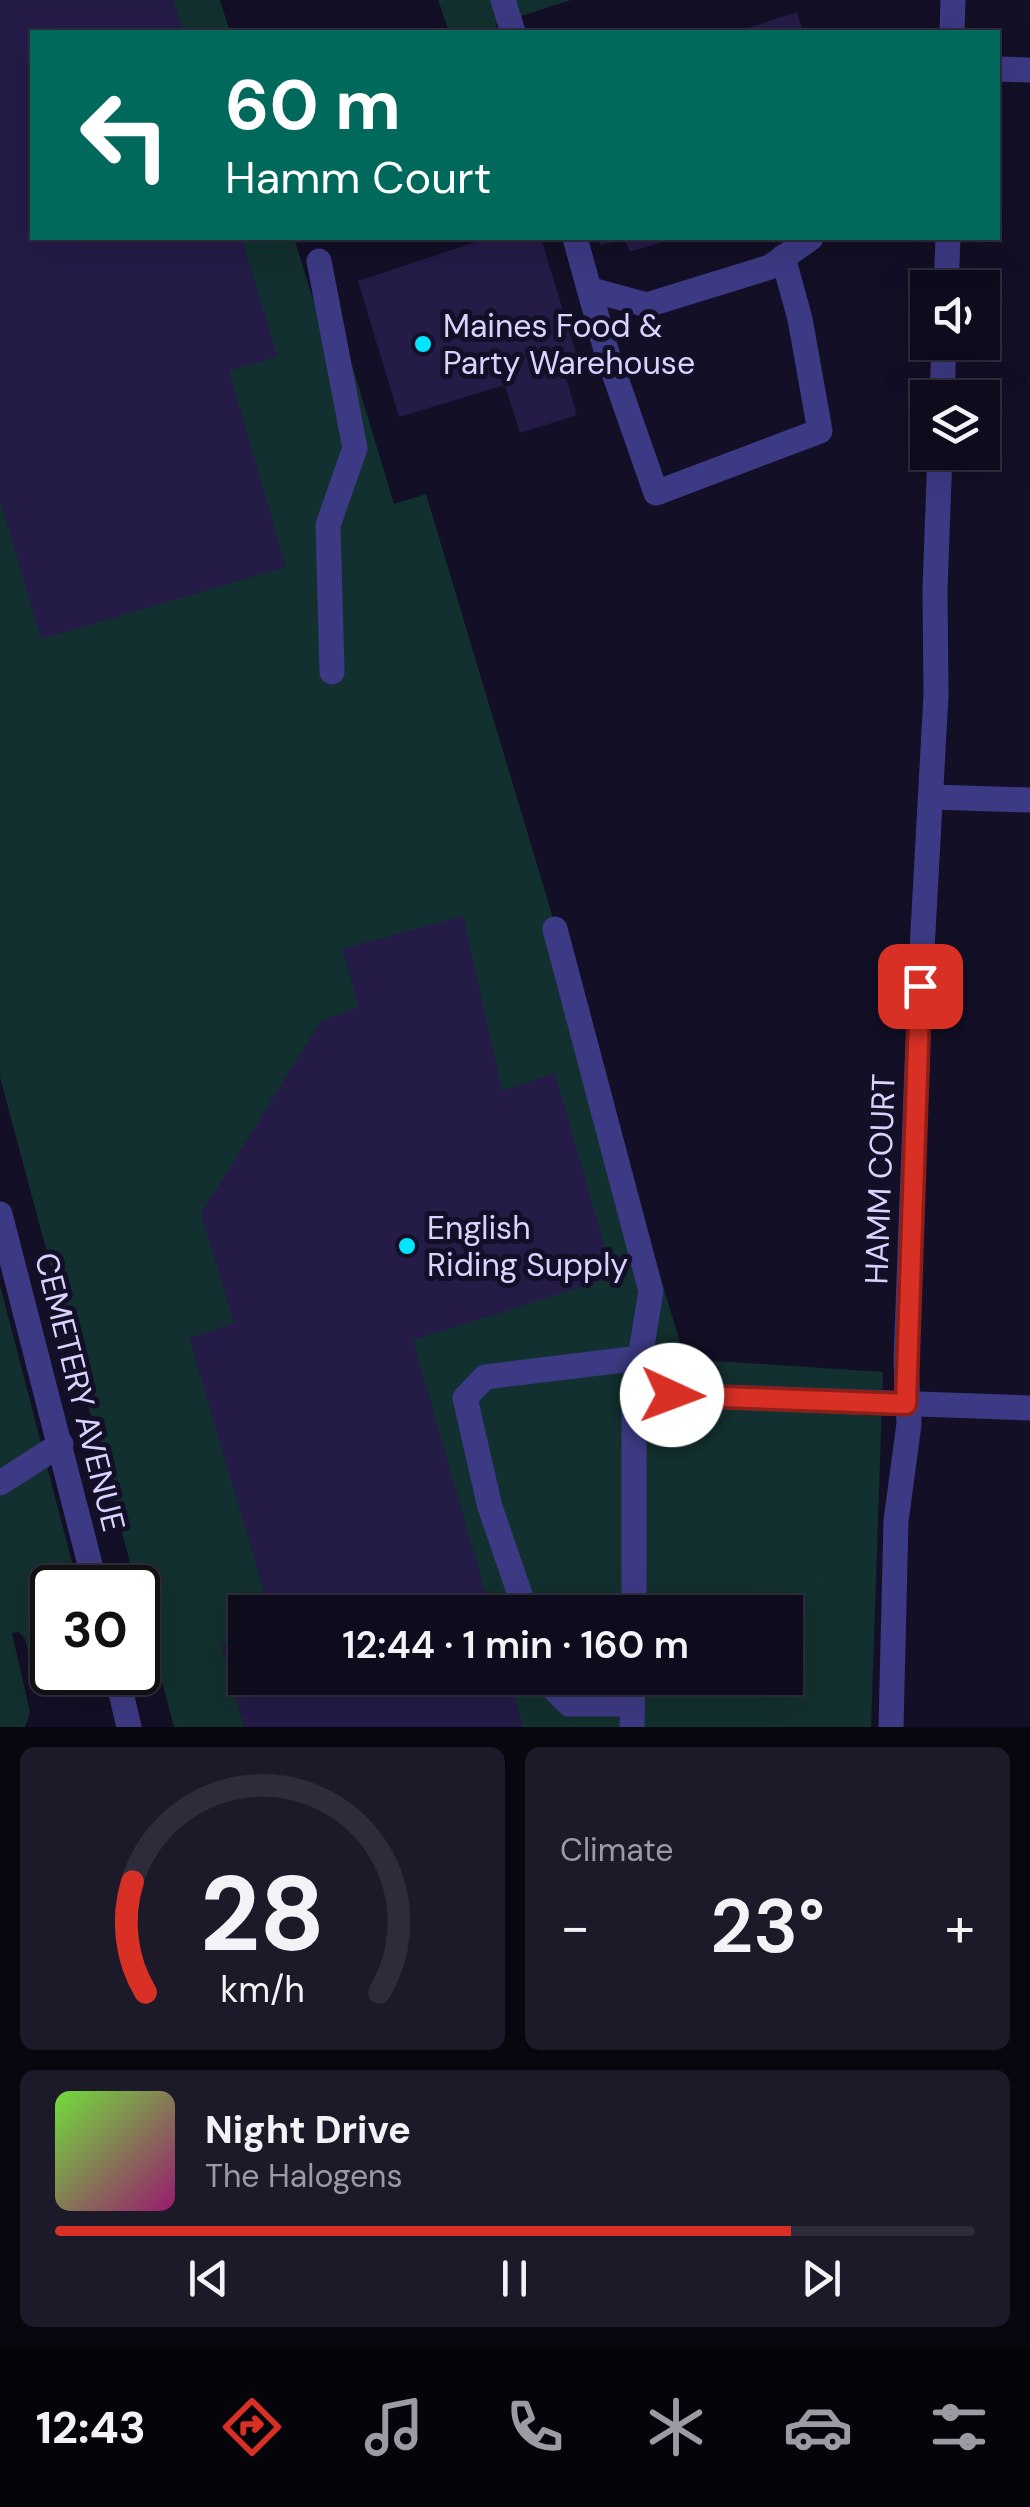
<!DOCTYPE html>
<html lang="en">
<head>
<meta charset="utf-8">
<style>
  body { margin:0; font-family:"DM Sans",sans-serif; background:#1c1929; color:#f1f3f6; height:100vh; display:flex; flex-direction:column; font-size:38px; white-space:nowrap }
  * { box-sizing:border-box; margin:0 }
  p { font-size:32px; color:#9b9ba3 }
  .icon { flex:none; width:55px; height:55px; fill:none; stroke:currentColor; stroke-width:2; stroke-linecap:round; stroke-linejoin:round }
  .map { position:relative; height:1727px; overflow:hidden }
  .panel { display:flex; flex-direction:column; gap:20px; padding:20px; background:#08060f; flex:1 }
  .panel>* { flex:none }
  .banner { position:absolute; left:30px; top:30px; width:970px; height:210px; border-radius:0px; box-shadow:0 10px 40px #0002,0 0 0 2px #2e2b3b; background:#00695c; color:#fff; overflow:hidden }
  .tools { position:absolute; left:910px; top:270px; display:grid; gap:20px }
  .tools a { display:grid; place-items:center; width:90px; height:90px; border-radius:0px; background:#0e0b1c; box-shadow:0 10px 40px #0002,0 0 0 2px #2e2b3b; font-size:50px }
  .speed { position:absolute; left:30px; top:1565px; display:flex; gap:20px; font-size:50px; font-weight:700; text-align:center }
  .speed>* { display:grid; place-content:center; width:130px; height:130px; border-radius:50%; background:#0e0b1c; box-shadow:0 10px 40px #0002,0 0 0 2px #2e2b3b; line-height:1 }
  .speed .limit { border:5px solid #111; border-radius:15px; background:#fff; color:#111 }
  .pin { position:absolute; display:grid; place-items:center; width:85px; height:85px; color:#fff; margin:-42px; border-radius:20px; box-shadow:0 5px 15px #0006 }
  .me { position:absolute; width:110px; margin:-55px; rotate:92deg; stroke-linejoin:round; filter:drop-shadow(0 0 8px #0008) }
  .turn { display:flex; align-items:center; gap:35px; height:210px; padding:0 30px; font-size:45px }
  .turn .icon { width:130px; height:130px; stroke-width:2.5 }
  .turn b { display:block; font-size:70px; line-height:85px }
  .big { font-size:75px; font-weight:600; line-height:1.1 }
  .panel .widget { flex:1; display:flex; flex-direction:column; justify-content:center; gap:15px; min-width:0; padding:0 35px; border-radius:15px; background:#1c1929 }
  .panel .dial { align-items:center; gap:0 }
  .dial svg { height:260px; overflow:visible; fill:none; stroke:#2e2b3b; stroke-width:7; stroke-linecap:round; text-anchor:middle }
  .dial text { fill:#f1f3f6; stroke:none }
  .song { display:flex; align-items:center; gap:30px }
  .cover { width:120px; height:120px; border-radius:15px; background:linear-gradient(135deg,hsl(100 70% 55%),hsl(320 70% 35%)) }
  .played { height:10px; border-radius:5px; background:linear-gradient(90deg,#d93025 80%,#2e2b3b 80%) }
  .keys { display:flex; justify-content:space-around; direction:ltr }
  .heat { display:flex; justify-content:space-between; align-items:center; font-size:55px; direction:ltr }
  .panel .tiles { flex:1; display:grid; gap:20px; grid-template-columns:1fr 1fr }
  .widget:last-child { grid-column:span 2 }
  .trip { position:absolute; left:228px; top:1595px; width:575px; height:100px; border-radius:0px; background:#0e0b1c; box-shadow:0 10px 40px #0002,0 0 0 2px #2e2b3b; font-weight:600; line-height:100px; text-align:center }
  .dock { display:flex; height:160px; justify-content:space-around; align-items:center; background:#06040b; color:#9b9ba3 }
  .dock .icon { width:70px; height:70px }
  .dock .selected { color:#d93025 }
  .dock b { font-size:45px; color:#f1f3f6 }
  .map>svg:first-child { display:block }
  .green { fill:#12302f; fill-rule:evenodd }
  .building { fill:#241b47 }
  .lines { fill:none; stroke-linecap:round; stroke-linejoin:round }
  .minor { stroke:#3d3a85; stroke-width:25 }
  .route-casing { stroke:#8d1f18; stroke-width:25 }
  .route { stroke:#d93025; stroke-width:18 }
  .poi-dot { fill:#00e5ff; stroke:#130f26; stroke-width:4 }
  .labels { text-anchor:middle; stroke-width:10; stroke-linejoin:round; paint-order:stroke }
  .poi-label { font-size:32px; fill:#d9d4ff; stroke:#130f26; text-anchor:start }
  .street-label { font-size:32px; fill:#d9d4ff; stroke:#130f26 }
</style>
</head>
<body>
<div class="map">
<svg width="1030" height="1727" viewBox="0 0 1030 1727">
  <rect width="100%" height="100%" fill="#130f26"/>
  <!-- green -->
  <g class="green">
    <path d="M0,0h220l10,32h-198v206h262l19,61 18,-4 63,209 32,-10 259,865 198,13 -12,355h-697l-174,-650zM245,1612h540v66h-540z"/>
    <polygon points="438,0 571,0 496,24 498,32 449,32"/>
    <polygon points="0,1285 75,1574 73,1587 52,1588 52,1672 62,1673 61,1683 38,1692 25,1639 19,1632 12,1633 30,1712 25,1727 0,1727"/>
  </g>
  <!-- building -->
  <g class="building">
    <polygon points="0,0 173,0 183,32 32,32 32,238 242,238 277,357 229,371 286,567 41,639 0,500"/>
    <polygon points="797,12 803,32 735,32"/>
    <polygon points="488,238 541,238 581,370 565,374 577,415 520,433 505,385 399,417 358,281"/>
    <polygon points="598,238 675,238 630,252 625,240 600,245"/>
    <polygon points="463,916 502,1091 555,1073 613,1277 413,1340 491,1612 270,1612 189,1338 234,1323 201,1214 321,1021 359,1007 342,949"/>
    <polygon points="245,1638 245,1678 509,1678 523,1727 244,1727 221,1645"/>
  </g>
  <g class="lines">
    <!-- minor -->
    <g class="minor">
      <polyline points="503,0 513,32"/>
      <polyline points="952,32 953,0"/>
      <polyline points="998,69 1030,70"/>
      <polyline points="575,238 606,350 656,493 820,431 800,319 783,257"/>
      <polyline points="319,261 355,448 328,525 332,672"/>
      <polyline points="946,288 948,238"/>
      <polyline points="592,290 647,305 770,267 811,238"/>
      <polyline points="942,398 944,342"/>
      <polyline points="931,797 1030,800"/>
      <polyline points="555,929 651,1291 634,1394 634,1612"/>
      <polyline points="0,1214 96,1588"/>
      <polyline points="634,1394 1030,1408"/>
      <polyline points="0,1483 61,1444"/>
      <polyline points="526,1612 490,1507 465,1398 485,1377 640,1358"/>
      <polyline points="116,1672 129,1727"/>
      <polyline points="548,1678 552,1687 569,1704 631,1704"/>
      <polyline points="632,1727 633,1678"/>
      <polyline points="891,1727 896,1521 909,1424 906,1361 920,986 936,695 935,589 940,452"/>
    </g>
  </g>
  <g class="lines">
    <!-- route casing -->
    <g class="route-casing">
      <polyline id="route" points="672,1395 906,1404 920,986"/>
    </g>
    <!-- route -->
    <use href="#route" class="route"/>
  </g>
  <!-- markers -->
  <g class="poi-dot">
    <circle cx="423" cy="344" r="10"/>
    <circle cx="407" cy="1246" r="10"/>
  </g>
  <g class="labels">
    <!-- poi labels -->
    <g class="poi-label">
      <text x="443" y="337">Maines Food &amp;<tspan x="443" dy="37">Party Warehouse</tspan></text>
      <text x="427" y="1239">English<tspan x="427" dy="37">Riding Supply</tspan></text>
    </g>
    <!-- street labels -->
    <g class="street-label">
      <text transform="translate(880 1179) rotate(-88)" y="11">HAMM COURT</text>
      <text transform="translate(80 1392) rotate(76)" y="11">CEMETERY AVENUE</text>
    </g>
  </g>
</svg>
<div class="tools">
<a><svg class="icon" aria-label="sound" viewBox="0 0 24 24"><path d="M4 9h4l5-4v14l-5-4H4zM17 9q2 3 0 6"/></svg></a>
<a><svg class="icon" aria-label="layers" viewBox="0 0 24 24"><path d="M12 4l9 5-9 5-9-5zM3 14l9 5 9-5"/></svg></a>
</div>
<div class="speed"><div class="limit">30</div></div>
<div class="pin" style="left:920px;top:986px;background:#d93025"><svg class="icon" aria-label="arrive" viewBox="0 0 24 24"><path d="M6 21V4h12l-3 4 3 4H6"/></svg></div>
<svg class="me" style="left:672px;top:1395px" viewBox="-20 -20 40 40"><circle r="19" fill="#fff"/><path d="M0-13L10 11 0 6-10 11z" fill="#d93025"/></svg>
<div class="trip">12:44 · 1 min · 160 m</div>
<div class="banner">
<div class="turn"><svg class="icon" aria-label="left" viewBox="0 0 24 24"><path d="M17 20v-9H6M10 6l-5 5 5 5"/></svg><div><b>60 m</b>Hamm Court</div></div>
</div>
</div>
<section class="panel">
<div class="tiles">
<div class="widget dial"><svg viewBox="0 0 100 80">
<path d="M14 69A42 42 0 1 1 86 69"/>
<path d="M14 69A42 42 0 0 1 10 35" stroke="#d93025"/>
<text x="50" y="56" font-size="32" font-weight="700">28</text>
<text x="50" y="72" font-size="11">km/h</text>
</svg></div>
<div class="widget"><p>Climate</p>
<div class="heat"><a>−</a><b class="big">23°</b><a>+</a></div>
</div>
<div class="widget">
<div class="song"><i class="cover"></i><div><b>Night Drive</b><p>The Halogens</p></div></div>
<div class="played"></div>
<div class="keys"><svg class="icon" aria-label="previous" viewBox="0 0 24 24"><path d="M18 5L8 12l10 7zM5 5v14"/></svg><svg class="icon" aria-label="pause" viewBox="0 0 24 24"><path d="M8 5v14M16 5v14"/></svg><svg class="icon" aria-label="next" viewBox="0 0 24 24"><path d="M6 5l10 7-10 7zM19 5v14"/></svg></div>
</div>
</div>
</section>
<nav class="dock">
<b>12:43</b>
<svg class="icon selected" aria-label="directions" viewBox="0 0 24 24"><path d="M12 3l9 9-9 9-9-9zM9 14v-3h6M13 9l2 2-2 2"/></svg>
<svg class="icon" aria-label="music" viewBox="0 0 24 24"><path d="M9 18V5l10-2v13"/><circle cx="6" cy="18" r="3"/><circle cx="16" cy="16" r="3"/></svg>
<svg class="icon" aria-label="phone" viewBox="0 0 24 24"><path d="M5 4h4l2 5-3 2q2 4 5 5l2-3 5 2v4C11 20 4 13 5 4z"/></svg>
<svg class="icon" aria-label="climate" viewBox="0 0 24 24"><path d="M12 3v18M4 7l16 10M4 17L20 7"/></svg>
<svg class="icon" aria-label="car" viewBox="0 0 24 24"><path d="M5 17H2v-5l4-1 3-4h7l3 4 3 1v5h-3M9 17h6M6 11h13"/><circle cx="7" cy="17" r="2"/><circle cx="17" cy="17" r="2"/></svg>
<svg class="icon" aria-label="filters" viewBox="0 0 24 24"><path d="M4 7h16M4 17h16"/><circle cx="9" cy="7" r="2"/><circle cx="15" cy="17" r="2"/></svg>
</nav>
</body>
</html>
